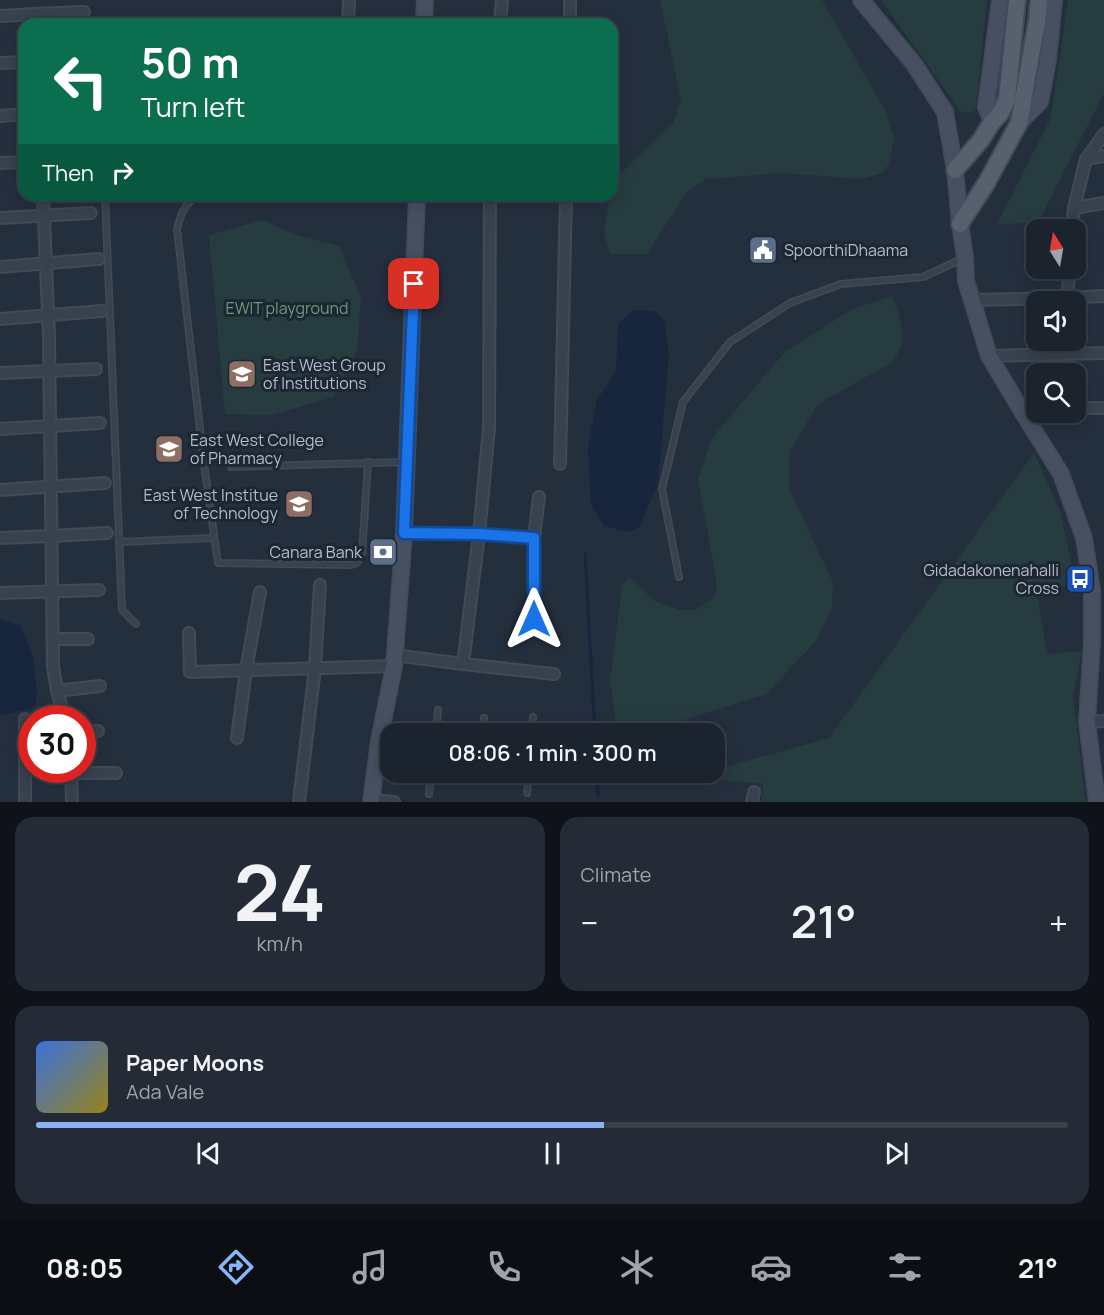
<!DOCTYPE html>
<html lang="en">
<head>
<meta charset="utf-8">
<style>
  body { margin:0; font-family:Manrope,sans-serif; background:#242b36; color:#f1f3f6; height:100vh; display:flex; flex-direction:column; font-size:22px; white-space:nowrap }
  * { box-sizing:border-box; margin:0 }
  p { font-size:20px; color:#a0a4aa }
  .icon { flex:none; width:33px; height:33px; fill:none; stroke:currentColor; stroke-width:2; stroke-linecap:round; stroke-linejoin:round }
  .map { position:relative; height:802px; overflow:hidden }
  .details { display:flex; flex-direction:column; gap:15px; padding:15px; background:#0f1319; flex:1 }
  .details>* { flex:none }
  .banner { position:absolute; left:18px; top:18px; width:600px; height:183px; border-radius:18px; box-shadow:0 3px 15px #0003,0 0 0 2px #39404a; background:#0b6e4f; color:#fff; overflow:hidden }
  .needle { width:39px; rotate:349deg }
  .controls { position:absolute; left:1026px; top:219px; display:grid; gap:12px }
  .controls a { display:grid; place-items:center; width:60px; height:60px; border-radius:12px; background:#1b232e; box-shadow:0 3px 15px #0003,0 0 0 2px #39404a; font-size:30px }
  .speed { position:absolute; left:18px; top:705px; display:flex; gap:12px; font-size:30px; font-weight:700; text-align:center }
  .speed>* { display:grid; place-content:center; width:78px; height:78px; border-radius:50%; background:#1b232e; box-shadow:0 3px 15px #0003,0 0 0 2px #39404a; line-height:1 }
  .speed .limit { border:9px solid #d22; background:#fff; color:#111 }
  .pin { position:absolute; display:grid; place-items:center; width:51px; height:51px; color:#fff; margin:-26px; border-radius:12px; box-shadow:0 3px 9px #0006 }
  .me { position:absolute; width:66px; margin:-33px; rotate:0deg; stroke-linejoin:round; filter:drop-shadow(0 0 4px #0008) }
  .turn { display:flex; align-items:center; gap:21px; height:126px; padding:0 24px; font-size:27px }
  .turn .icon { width:78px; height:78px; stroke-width:2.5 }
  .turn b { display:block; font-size:42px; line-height:51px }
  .then { display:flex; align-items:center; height:57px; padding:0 24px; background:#0003; gap:12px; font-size:22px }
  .big { font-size:45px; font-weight:600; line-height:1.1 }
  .details .widget { flex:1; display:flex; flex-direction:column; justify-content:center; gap:9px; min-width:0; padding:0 21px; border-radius:18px; background:#242b36 }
  .details .dial { align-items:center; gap:0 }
  .dial b { font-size:78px; line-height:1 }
  .song { display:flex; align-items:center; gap:18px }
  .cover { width:72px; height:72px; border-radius:9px; background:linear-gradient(135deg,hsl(220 70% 55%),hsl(50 70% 35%)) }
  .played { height:6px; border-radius:3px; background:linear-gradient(90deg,#8ab4f8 55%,#39404a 55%) }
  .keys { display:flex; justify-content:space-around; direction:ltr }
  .heat { display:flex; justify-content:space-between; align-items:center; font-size:33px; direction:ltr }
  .details .tiles { flex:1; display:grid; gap:15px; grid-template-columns:1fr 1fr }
  .widget:last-child { grid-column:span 2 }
  .trip { position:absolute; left:380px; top:723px; width:345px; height:60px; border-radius:18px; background:#1b232e; box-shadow:0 3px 15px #0003,0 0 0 2px #39404a; font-weight:600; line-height:60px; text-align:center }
  .dock { display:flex; height:96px; justify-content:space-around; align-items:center; background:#0b0e12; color:#a0a4aa }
  .dock .icon { width:42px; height:42px }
  .dock .current { color:#8ab4f8 }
  .dock b { font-size:27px; color:#f1f3f6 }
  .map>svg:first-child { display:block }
  .green { fill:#263c3f }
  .water { fill:#17263c }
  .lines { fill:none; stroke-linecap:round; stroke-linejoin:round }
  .stream { stroke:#17263c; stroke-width:3 }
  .lane-casing { stroke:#414a57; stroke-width:8 }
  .street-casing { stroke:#414a57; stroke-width:14 }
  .secondary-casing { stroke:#414a57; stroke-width:18 }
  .primary-casing { stroke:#414a57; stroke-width:20 }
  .lane { stroke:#38414e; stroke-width:5 }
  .street { stroke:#38414e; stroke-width:10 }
  .secondary { stroke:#465061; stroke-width:15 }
  .primary { stroke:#56606e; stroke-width:16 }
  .route-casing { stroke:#114b97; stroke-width:15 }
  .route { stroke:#1a73e8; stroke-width:10 }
  .labels { text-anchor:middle; stroke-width:6; stroke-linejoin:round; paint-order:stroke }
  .poi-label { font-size:16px; fill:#b4bcc9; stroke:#1d2633; text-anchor:start }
  .park-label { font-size:16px; fill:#6b9a76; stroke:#1d2633 }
</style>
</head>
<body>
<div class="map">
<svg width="1104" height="802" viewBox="0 0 1104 802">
  <rect width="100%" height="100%" fill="#242f3e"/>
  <!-- green -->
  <g class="green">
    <polygon points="660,0 822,0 887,114 894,138 889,163 883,173 862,179 783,173 706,179 686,193 647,254 610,254 604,232 610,195 612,195 612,181 673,124 681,100"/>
    <polygon points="881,0 987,0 976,108 971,112 962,113"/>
    <polygon points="1068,0 1104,0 1104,93 1038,223 997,224 1051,118"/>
    <polygon points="262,220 294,234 339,246 361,298 357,350 333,397 272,415 225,414 209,235"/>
    <path d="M893,296c7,25 17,45 -2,67l-73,41 -29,48v37l44,93 -1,25 -16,34 -50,53 -79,25 -20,14h-50l-7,-53 12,-94 7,-9 26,24 24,9h16l20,-13 2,-13 -19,-105 14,-41 73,-86 69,-44z"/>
    <polygon points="1034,453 1060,511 1076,583 1037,593 1047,654 1082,651 1073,695 1086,802 761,802 763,784 691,777 706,773 714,772 714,770 829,738"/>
  </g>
  <!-- water -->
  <g class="water">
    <polygon points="633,310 656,311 664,320 669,354 658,484 639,527 628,532 604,526 591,506 588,447 597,400 616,372 618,324"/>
    <polygon points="0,619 21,626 33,656 37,692 35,705 31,709 0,715"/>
  </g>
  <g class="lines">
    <!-- stream -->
    <g class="stream">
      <polyline points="585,554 595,734"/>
      <polyline points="597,772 598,797"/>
    </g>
    <!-- lane casing -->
    <g class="lane-casing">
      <g id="lane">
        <polyline points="105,195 122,610 136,624"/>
        <path d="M198,195c-14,10 -17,18 -21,34l27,235 14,99 133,2 6,-2 5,-9 6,-92"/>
        <polyline points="231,467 406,462"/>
        <polyline points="119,542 214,538"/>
        <polyline points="679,577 662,489 683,402 730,342 790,303 841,284 923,277 964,258"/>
        <polyline points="436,734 438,710"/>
        <polyline points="483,734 484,718"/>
        <polyline points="532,734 533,717"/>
        <polyline points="527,793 529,772"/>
        <polyline points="429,794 431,772"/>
      </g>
    </g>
    <!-- street casing -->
    <g class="street-casing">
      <g id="street">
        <polyline points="35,14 84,12"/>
        <polyline points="0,16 35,14 35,24"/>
        <polyline points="348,24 349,0"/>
        <polyline points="500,24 502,0"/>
        <polyline points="570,24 570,0"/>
        <polyline points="0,63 24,62"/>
        <polyline points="0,116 24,114"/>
        <polyline points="1086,159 1104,156"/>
        <polyline points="0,163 24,162"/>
        <polyline points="43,195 49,336 53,666 57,691 65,718"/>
        <polyline points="1074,208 1104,203"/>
        <polyline points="0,218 91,213"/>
        <polyline points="1072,230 1074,208 1086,159 1104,134"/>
        <polyline points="0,267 99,259"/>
        <polyline points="1067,298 1104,296"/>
        <polyline points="972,300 1067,298 1070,268"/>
        <polyline points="0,319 102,311"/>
        <polyline points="989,356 1104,353"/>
        <polyline points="0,373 96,369"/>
        <polyline points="1020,408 1036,408"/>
        <polyline points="1076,408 1104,408"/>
        <polyline points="0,429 100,423"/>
        <polyline points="560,464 566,195"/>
        <polyline points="0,490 105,483"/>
        <polyline points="404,533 479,534 534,538"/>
        <polyline points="0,538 51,536 107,533"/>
        <polyline points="0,593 99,590"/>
        <polyline points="534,619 534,538 539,497"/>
        <polyline points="189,633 190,672 394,666"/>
        <polyline points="53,639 88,639"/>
        <polyline points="394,655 463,664 554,674"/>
        <polyline points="463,664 479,534 489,428 490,195"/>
        <polyline points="57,691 100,686"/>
        <polyline points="1087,722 1104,721"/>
        <polyline points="82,733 98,731"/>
        <polyline points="237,738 246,670 260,592"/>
        <polyline points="71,770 72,802"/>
        <polyline points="71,773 116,773"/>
        <polyline points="371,800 394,802"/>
        <polyline points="25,802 25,719"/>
        <polyline points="299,802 315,668 320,585"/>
        <polyline points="752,802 754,792"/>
      </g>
    </g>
    <!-- secondary casing -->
    <g class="secondary-casing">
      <g id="secondary">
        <polyline points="861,0 914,64 945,112 955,170 960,224 965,257 966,281 989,356 1020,408 1061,474 1084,538 1092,590 1092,641 1087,722 1097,802"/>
        <polyline points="424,24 425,0"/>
        <polyline points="992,122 986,107 1000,0"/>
        <polyline points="1019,123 1040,102 1048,60 1054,0"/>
        <polyline points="371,802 379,741 394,666 404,533 417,195"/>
      </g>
    </g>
    <!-- primary casing -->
    <g class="primary-casing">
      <g id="primary">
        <polyline points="955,170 981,140 992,122 1000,114 1007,99 1017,0"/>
        <polyline points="960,224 987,182 1019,123 1037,21 1039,0"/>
      </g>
    </g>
    <!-- lane -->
    <use href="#lane" class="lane"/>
    <!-- street -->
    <use href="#street" class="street"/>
    <!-- secondary -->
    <use href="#secondary" class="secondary"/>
    <!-- primary -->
    <use href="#primary" class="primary"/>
  </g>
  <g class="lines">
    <!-- route casing -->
    <g class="route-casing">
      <polyline id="route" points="414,284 404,533 479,534 534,538 534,619"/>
    </g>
    <!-- route -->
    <use href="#route" class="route"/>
  </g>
  <!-- icons -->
  <defs>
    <g id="civic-square" transform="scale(1.5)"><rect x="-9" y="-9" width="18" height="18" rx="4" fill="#5c6f8a" stroke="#1d2633"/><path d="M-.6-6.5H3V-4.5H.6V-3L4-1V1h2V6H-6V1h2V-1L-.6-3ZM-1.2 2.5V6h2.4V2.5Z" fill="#fff"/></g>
    <g id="university-square" transform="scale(1.5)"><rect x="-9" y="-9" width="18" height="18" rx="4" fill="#8d6e63" stroke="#1d2633"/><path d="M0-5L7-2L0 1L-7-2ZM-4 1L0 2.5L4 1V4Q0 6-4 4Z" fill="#fff"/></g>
    <g id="school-square" transform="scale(1.5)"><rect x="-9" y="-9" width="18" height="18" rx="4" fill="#8d6e63" stroke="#1d2633"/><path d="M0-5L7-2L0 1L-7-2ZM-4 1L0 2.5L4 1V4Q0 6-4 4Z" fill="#fff"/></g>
    <g id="bank-square" transform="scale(1.5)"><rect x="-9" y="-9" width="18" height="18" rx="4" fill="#5c6f8a" stroke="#1d2633"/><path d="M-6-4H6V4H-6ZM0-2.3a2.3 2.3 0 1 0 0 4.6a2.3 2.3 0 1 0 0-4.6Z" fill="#fff"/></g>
    <g id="bus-square" transform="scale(1.5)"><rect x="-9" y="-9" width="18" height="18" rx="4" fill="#1a4fb4" stroke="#1d2633"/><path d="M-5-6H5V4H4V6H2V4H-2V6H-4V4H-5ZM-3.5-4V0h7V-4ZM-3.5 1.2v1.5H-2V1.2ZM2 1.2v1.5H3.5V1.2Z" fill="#fff"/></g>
  </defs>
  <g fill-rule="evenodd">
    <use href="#civic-square" x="763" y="250"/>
    <use href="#university-square" x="242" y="374"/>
    <use href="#university-square" x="169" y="449"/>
    <use href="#school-square" x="299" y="504"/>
    <use href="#bank-square" x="383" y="552"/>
    <use href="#bus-square" x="1080" y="579"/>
  </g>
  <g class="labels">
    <!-- poi labels -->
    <g class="poi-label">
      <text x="784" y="256">SpoorthiDhaama</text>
      <text x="263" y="371">East West Group<tspan x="263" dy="18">of Institutions</tspan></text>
      <text x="190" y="446">East West College<tspan x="190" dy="18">of Pharmacy</tspan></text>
      <text x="278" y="501" text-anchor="end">East West Institue<tspan x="278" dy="18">of Technology</tspan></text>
      <text x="362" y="558" text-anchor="end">Canara Bank</text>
      <text x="1059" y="576" text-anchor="end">Gidadakonenahalli<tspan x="1059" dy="18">Cross</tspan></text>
    </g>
    <!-- park labels -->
    <g class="park-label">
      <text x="287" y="314">EWIT playground</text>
    </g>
  </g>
</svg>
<div class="controls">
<a><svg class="needle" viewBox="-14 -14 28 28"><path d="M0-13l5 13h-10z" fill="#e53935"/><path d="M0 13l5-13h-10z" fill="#a0a4aa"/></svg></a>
<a><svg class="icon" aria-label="sound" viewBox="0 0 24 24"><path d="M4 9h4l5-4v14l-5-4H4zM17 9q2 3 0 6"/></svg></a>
<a><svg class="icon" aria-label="search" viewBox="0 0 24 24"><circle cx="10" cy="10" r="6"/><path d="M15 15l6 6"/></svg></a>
</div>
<div class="speed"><div class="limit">30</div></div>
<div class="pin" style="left:414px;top:284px;background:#d93025"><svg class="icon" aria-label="arrive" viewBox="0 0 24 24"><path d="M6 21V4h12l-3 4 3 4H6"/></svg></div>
<svg class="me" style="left:534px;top:619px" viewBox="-20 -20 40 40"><path d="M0-17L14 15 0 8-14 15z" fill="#1a73e8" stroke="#fff" stroke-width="4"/></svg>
<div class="trip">08:06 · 1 min · 300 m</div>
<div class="banner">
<div class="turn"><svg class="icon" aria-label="left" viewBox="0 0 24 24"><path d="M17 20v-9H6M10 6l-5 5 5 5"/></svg><div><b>50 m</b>Turn left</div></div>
<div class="then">Then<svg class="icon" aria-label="right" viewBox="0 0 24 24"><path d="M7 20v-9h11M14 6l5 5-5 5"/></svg></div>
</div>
</div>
<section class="details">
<div class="tiles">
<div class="widget dial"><b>24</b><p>km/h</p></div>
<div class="widget"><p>Climate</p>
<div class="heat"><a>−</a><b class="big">21°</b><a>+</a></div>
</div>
<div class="widget">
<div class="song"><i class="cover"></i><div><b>Paper Moons</b><p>Ada Vale</p></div></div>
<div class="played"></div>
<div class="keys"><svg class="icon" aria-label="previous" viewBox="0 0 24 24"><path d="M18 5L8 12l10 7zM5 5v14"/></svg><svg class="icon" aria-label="pause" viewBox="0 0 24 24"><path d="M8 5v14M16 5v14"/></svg><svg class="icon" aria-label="next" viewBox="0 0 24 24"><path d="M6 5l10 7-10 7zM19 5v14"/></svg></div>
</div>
</div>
</section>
<nav class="dock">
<b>08:05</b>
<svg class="icon current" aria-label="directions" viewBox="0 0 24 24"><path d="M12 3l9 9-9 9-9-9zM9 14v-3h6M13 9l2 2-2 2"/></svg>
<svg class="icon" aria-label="music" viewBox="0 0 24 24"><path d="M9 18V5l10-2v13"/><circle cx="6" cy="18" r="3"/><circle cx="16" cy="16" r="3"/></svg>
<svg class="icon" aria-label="phone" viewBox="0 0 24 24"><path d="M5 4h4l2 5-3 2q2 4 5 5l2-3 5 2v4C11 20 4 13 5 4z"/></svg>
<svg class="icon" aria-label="climate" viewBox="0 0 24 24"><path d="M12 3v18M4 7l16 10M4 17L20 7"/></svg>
<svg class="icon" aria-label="car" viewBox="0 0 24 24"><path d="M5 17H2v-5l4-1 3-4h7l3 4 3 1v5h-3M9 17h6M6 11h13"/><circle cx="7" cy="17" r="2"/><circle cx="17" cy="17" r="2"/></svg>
<svg class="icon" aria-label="filters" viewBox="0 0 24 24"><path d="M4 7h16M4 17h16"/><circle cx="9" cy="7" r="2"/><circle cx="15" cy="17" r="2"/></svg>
<b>21°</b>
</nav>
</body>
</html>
